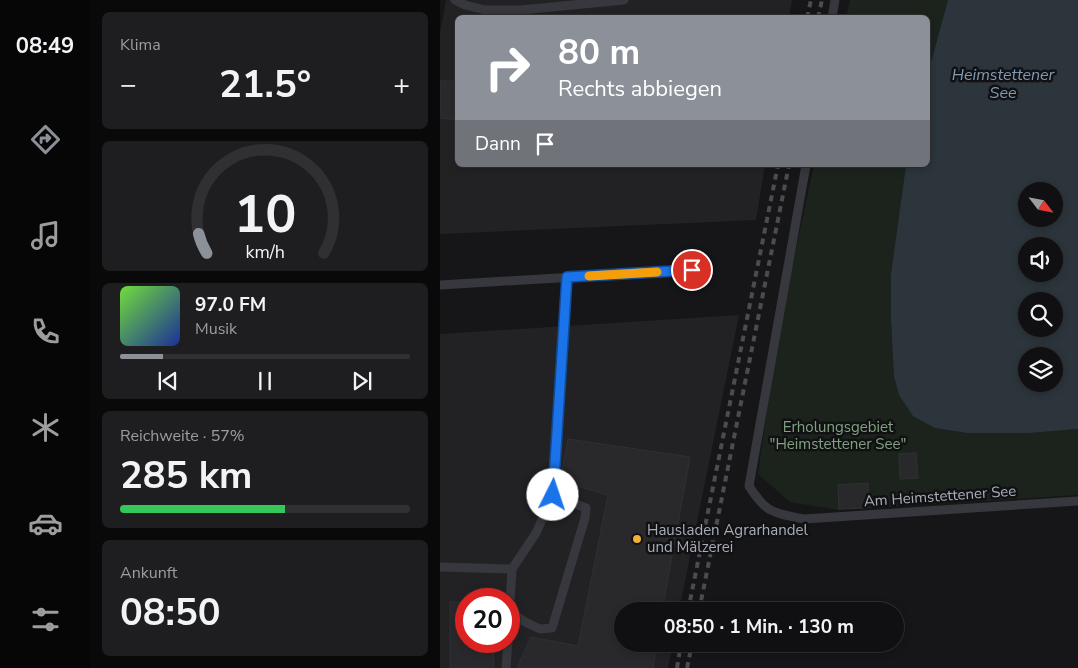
<!DOCTYPE html>
<html lang="de">
<head>
<meta charset="utf-8">
<style>
  body { margin:0; font-family:"Nunito Sans",sans-serif; background:#1e1e20; color:#f1f3f6; height:100vh; display:flex; flex-direction:column; font-size:19px; white-space:nowrap }
  * { box-sizing:border-box; margin:0 }
  p { font-size:16px; color:#9c9d9f }
  .icon { flex:none; width:28px; height:28px; fill:none; stroke:currentColor; stroke-width:2; stroke-linecap:round; stroke-linejoin:round }
  .map { position:relative; flex:1; overflow:hidden }
  .drawer { display:flex; flex-direction:column; gap:12px; padding:12px; background:#09090a; width:350px }
  .drawer>* { flex:none }
  .guide { position:absolute; left:15px; top:15px; width:475px; height:152px; border-radius:8px; box-shadow:0 2px 8px #0003,0 0 0 1px #303032; background:#8c9099; color:#fff; overflow:hidden }
  .needle { width:32px; rotate:122deg }
  .buttons { position:absolute; left:578px; top:182px; display:grid; gap:10px }
  .buttons a { display:grid; place-items:center; width:45px; height:45px; border-radius:50%; background:#101012; box-shadow:0 2px 8px #0003,0 0 0 1px #303032; font-size:25px }
  .speed { position:absolute; left:15px; top:588px; display:flex; gap:10px; font-size:25px; font-weight:700; text-align:center }
  .speed>* { display:grid; place-content:center; width:65px; height:65px; border-radius:50%; background:#101012; box-shadow:0 2px 8px #0003,0 0 0 1px #303032; line-height:1 }
  .speed .limit { border:8px solid #d22; background:#fff; color:#111 }
  .pin { position:absolute; display:grid; place-items:center; width:42px; height:42px; color:#fff; margin:-21px; border:2px solid #fff; border-radius:50%; box-shadow:0 1px 5px #0007 }
  .me { position:absolute; width:55px; margin:-28px; rotate:4deg; stroke-linejoin:round; filter:drop-shadow(0 0 4px #0008) }
  .turn { display:flex; align-items:center; gap:18px; height:105px; padding:0 20px; font-size:22px }
  .turn .icon { width:65px; height:65px; stroke-width:2.5 }
  .turn b { display:block; font-size:35px; line-height:42px }
  .then { display:flex; align-items:center; height:48px; padding:0 20px; background:#0003; gap:10px; font-size:19px }
  .big { font-size:38px; font-weight:700; line-height:1.1 }
  .drawer .card { flex:1; display:flex; flex-direction:column; justify-content:center; gap:8px; min-width:0; padding:0 18px; border-radius:8px; background:#1e1e20 }
  .drawer .dial { align-items:center; gap:0 }
  .dial svg { height:130px; overflow:visible; fill:none; stroke:#303032; stroke-width:7; stroke-linecap:round; text-anchor:middle }
  .dial text { fill:#f1f3f6; stroke:none }
  .song { display:flex; align-items:center; gap:15px }
  .cover { width:60px; height:60px; border-radius:8px; background:linear-gradient(135deg,hsl(100 70% 55%),hsl(230 70% 35%)) }
  .played { height:5px; border-radius:2px; background:linear-gradient(90deg,#8c9099 15%,#303032 15%) }
  .keys { display:flex; justify-content:space-around; direction:ltr }
  .heat { display:flex; justify-content:space-between; align-items:center; font-size:28px; direction:ltr }
  .charge { height:8px; border-radius:4px; background:linear-gradient(90deg,#34c759 57%,#303032 0) }
  .trip { position:absolute; left:174px; top:602px; width:290px; height:50px; border-radius:25px; background:#101012; box-shadow:0 2px 8px #0003,0 0 0 1px #303032; font-weight:700; line-height:50px; text-align:center }
  main { display:flex; flex:1; min-height:0 }
  .menu { display:flex; flex-direction:column; width:90px; justify-content:space-around; align-items:center; background:#060607; color:#9c9d9f }
  .menu .icon { width:35px; height:35px }
  .menu .selected { color:#8c9099 }
  .menu b { font-size:22px; color:#f1f3f6 }
  .map>svg:first-child { display:block }
  .built { fill:#222225; fill-rule:evenodd }
  .green { fill:#1c231d }
  .water { fill:#2c353c; fill-rule:evenodd }
  .building { fill:#29292c; stroke:#303034 }
  .lines { fill:none; stroke-linecap:round; stroke-linejoin:round }
  .lane { stroke:#37383d; stroke-width:9 }
  .rail { stroke:#4a4c52; stroke-width:4; stroke-dasharray:6 5; stroke-linecap:butt }
  .route-casing { stroke:#114b97; stroke-width:12 }
  .route { stroke:#1a73e8; stroke-width:9 }
  .slow { stroke:#f59e0b; stroke-width:9 }
  .poi-dot { fill:#f2b134; stroke:#111113; stroke-width:2 }
  .labels { text-anchor:middle; stroke-width:5; stroke-linejoin:round; paint-order:stroke }
  .park-label { font-size:15px; fill:#7fa381; stroke:#111113 }
  .street-label { font-size:15px; fill:#a8adb8; stroke:#111113 }
  .poi-label { font-size:15px; fill:#a8adb8; stroke:#111113; text-anchor:start }
  .water-label { font-size:16px; font-style:italic; fill:#7f9bb3; stroke:#111113 }
</style>
</head>
<body>
<main>
<nav class="menu">
<b>08:49</b>
<svg class="icon selected" aria-label="directions" viewBox="0 0 24 24"><path d="M12 3l9 9-9 9-9-9zM9 14v-3h6M13 9l2 2-2 2"/></svg>
<svg class="icon" aria-label="music" viewBox="0 0 24 24"><path d="M9 18V5l10-2v13"/><circle cx="6" cy="18" r="3"/><circle cx="16" cy="16" r="3"/></svg>
<svg class="icon" aria-label="phone" viewBox="0 0 24 24"><path d="M5 4h4l2 5-3 2q2 4 5 5l2-3 5 2v4C11 20 4 13 5 4z"/></svg>
<svg class="icon" aria-label="climate" viewBox="0 0 24 24"><path d="M12 3v18M4 7l16 10M4 17L20 7"/></svg>
<svg class="icon" aria-label="car" viewBox="0 0 24 24"><path d="M5 17H2v-5l4-1 3-4h7l3 4 3 1v5h-3M9 17h6M6 11h13"/><circle cx="7" cy="17" r="2"/><circle cx="17" cy="17" r="2"/></svg>
<svg class="icon" aria-label="filters" viewBox="0 0 24 24"><path d="M4 7h16M4 17h16"/><circle cx="9" cy="7" r="2"/><circle cx="15" cy="17" r="2"/></svg>
</nav>
<section class="drawer">
<div class="card"><p>Klima</p>
<div class="heat"><a>−</a><b class="big">21.5°</b><a>+</a></div>
</div>
<div class="card dial"><svg viewBox="0 0 100 80">
<path d="M14 69A42 42 0 1 1 86 69"/>
<path d="M14 69A42 42 0 0 1 9 57" stroke="#8c9099"/>
<text x="50" y="56" font-size="32" font-weight="700">10</text>
<text x="50" y="72" font-size="11">km/h</text>
</svg></div>
<div class="card">
<div class="song"><i class="cover"></i><div><b>97.0 FM</b><p>Musik</p></div></div>
<div class="played"></div>
<div class="keys"><svg class="icon" aria-label="previous" viewBox="0 0 24 24"><path d="M18 5L8 12l10 7zM5 5v14"/></svg><svg class="icon" aria-label="pause" viewBox="0 0 24 24"><path d="M8 5v14M16 5v14"/></svg><svg class="icon" aria-label="next" viewBox="0 0 24 24"><path d="M6 5l10 7-10 7zM19 5v14"/></svg></div>
</div>
<div class="card"><p>Reichweite · 57%</p><b class="big">285 km</b><div class="charge"></div></div>
<div class="card"><p>Ankunft</p><b class="big">08:50</b></div>
</section>
<div class="map">
<svg width="638" height="668" viewBox="0 0 638 668">
  <rect width="100%" height="100%" fill="#161618"/>
  <!-- built -->
  <g class="built">
    <polygon points="6,0 352,0 349,17 18,18 18,165 325,165 316,220 0,234 0,33"/>
    <path d="M299,315l-60,296h-57v33h51l-5,24h-228v-334zM26,599h43v42h-43z"/>
  </g>
  <!-- green -->
  <g class="green">
    <polygon points="410,0 508,0 488,73 488,18 406,18"/>
    <polygon points="374,165 466,165 451,275 451,320 454,377 459,395 495,428 527,433 589,433 638,429 638,495 398,510 350,502 318,474 339,327"/>
  </g>
  <!-- water -->
  <path class="water" d="M508,0h130v429l-49,4h-62l-32,-5 -22,-12 -14,-21 -5,-18 -3,-57v-46l15,-109h22v-92zM586,191h28v28h-28zM586,246h28v28h-28zM586,301h28v28h-28zM586,356h28v28h-28z"/>
  <!-- building -->
  <g class="building">
    <polygon points="0,81 18,81 18,120 0,118"/>
    <polygon points="128,439 250,457 222,611 182,611 182,644 217,644 213,668 77,668 91,637 138,646 168,495 120,481"/>
    <polygon points="476,453 478,478 460,479 459,454"/>
    <polygon points="428,483 428,508 399,509 398,485"/>
    <polygon points="10,602 26,602 26,641 53,641 54,668 10,668"/>
  </g>
  <g class="lines">
    <!-- lane -->
    <g class="lane">
      <polyline points="15,0 25,5 45,10 81,10 184,0"/>
      <polyline points="392,18 395,0"/>
      <path d="M366,165l-57,321c17,27 24,27 55,33l274,-18"/>
      <polyline points="0,285 252,270"/>
      <polygon points="113,495 146,508 145,518 112,628 100,629 87,623 76,616 70,601 72,569 96,533"/>
      <polyline points="113,495 127,277"/>
      <polyline points="0,567 72,569"/>
      <polyline points="69,640 76,616"/>
      <polyline points="66,668 68,641"/>
    </g>
    <!-- rail -->
    <g class="rail">
      <polyline points="367,18 371,0"/>
      <polyline points="378,18 382,0"/>
      <polyline points="248,611 338,165"/>
      <polyline points="259,611 349,165"/>
      <polyline points="237,668 241,644"/>
      <polyline points="247,668 252,644"/>
    </g>
  </g>
  <g class="lines">
    <!-- route casing -->
    <g class="route-casing">
      <polyline id="route" points="113,495 127,277 252,270"/>
    </g>
    <!-- route -->
    <use href="#route" class="route"/>
    <!-- slow -->
    <polyline class="slow" points="149,276 217,272"/>
  </g>
  <!-- markers -->
  <circle class="poi-dot" cx="197" cy="539" r="5"/>
  <g class="labels">
    <!-- park labels -->
    <g class="park-label">
      <text x="398" y="432">Erholungsgebiet<tspan x="398" dy="17">"Heimstettener See"</tspan></text>
    </g>
    <!-- street labels -->
    <g class="street-label">
      <text transform="translate(500 496) rotate(-4)" y="5">Am Heimstettener See</text>
    </g>
    <!-- poi labels -->
    <g class="poi-label">
      <text x="207" y="535">Hausladen Agrarhandel<tspan x="207" dy="17">und Mälzerei</tspan></text>
    </g>
    <!-- water labels -->
    <g class="water-label">
      <text x="563" y="80">Heimstettener<tspan x="563" dy="18">See</tspan></text>
    </g>
  </g>
</svg>
<div class="buttons">
<a><svg class="needle" viewBox="-14 -14 28 28"><path d="M0-13l5 13h-10z" fill="#e53935"/><path d="M0 13l5-13h-10z" fill="#9c9d9f"/></svg></a>
<a><svg class="icon" aria-label="sound" viewBox="0 0 24 24"><path d="M4 9h4l5-4v14l-5-4H4zM17 9q2 3 0 6"/></svg></a>
<a><svg class="icon" aria-label="search" viewBox="0 0 24 24"><circle cx="10" cy="10" r="6"/><path d="M15 15l6 6"/></svg></a>
<a><svg class="icon" aria-label="layers" viewBox="0 0 24 24"><path d="M12 4l9 5-9 5-9-5zM3 14l9 5 9-5"/></svg></a>
</div>
<div class="speed"><div class="limit">20</div></div>
<div class="pin" style="left:252px;top:270px;background:#d93025"><svg class="icon" aria-label="arrive" viewBox="0 0 24 24"><path d="M6 21V4h12l-3 4 3 4H6"/></svg></div>
<svg class="me" style="left:113px;top:495px" viewBox="-20 -20 40 40"><circle r="19" fill="#fff"/><path d="M0-13L10 11 0 6-10 11z" fill="#1a73e8"/></svg>
<div class="trip">08:50 · 1 Min. · 130 m</div>
<div class="guide">
<div class="turn"><svg class="icon" aria-label="right" viewBox="0 0 24 24"><path d="M7 20v-9h11M14 6l5 5-5 5"/></svg><div><b>80 m</b>Rechts abbiegen</div></div>
<div class="then">Dann<svg class="icon" aria-label="arrive" viewBox="0 0 24 24"><path d="M6 21V4h12l-3 4 3 4H6"/></svg></div>
</div>
</div>
</main>
</body>
</html>
